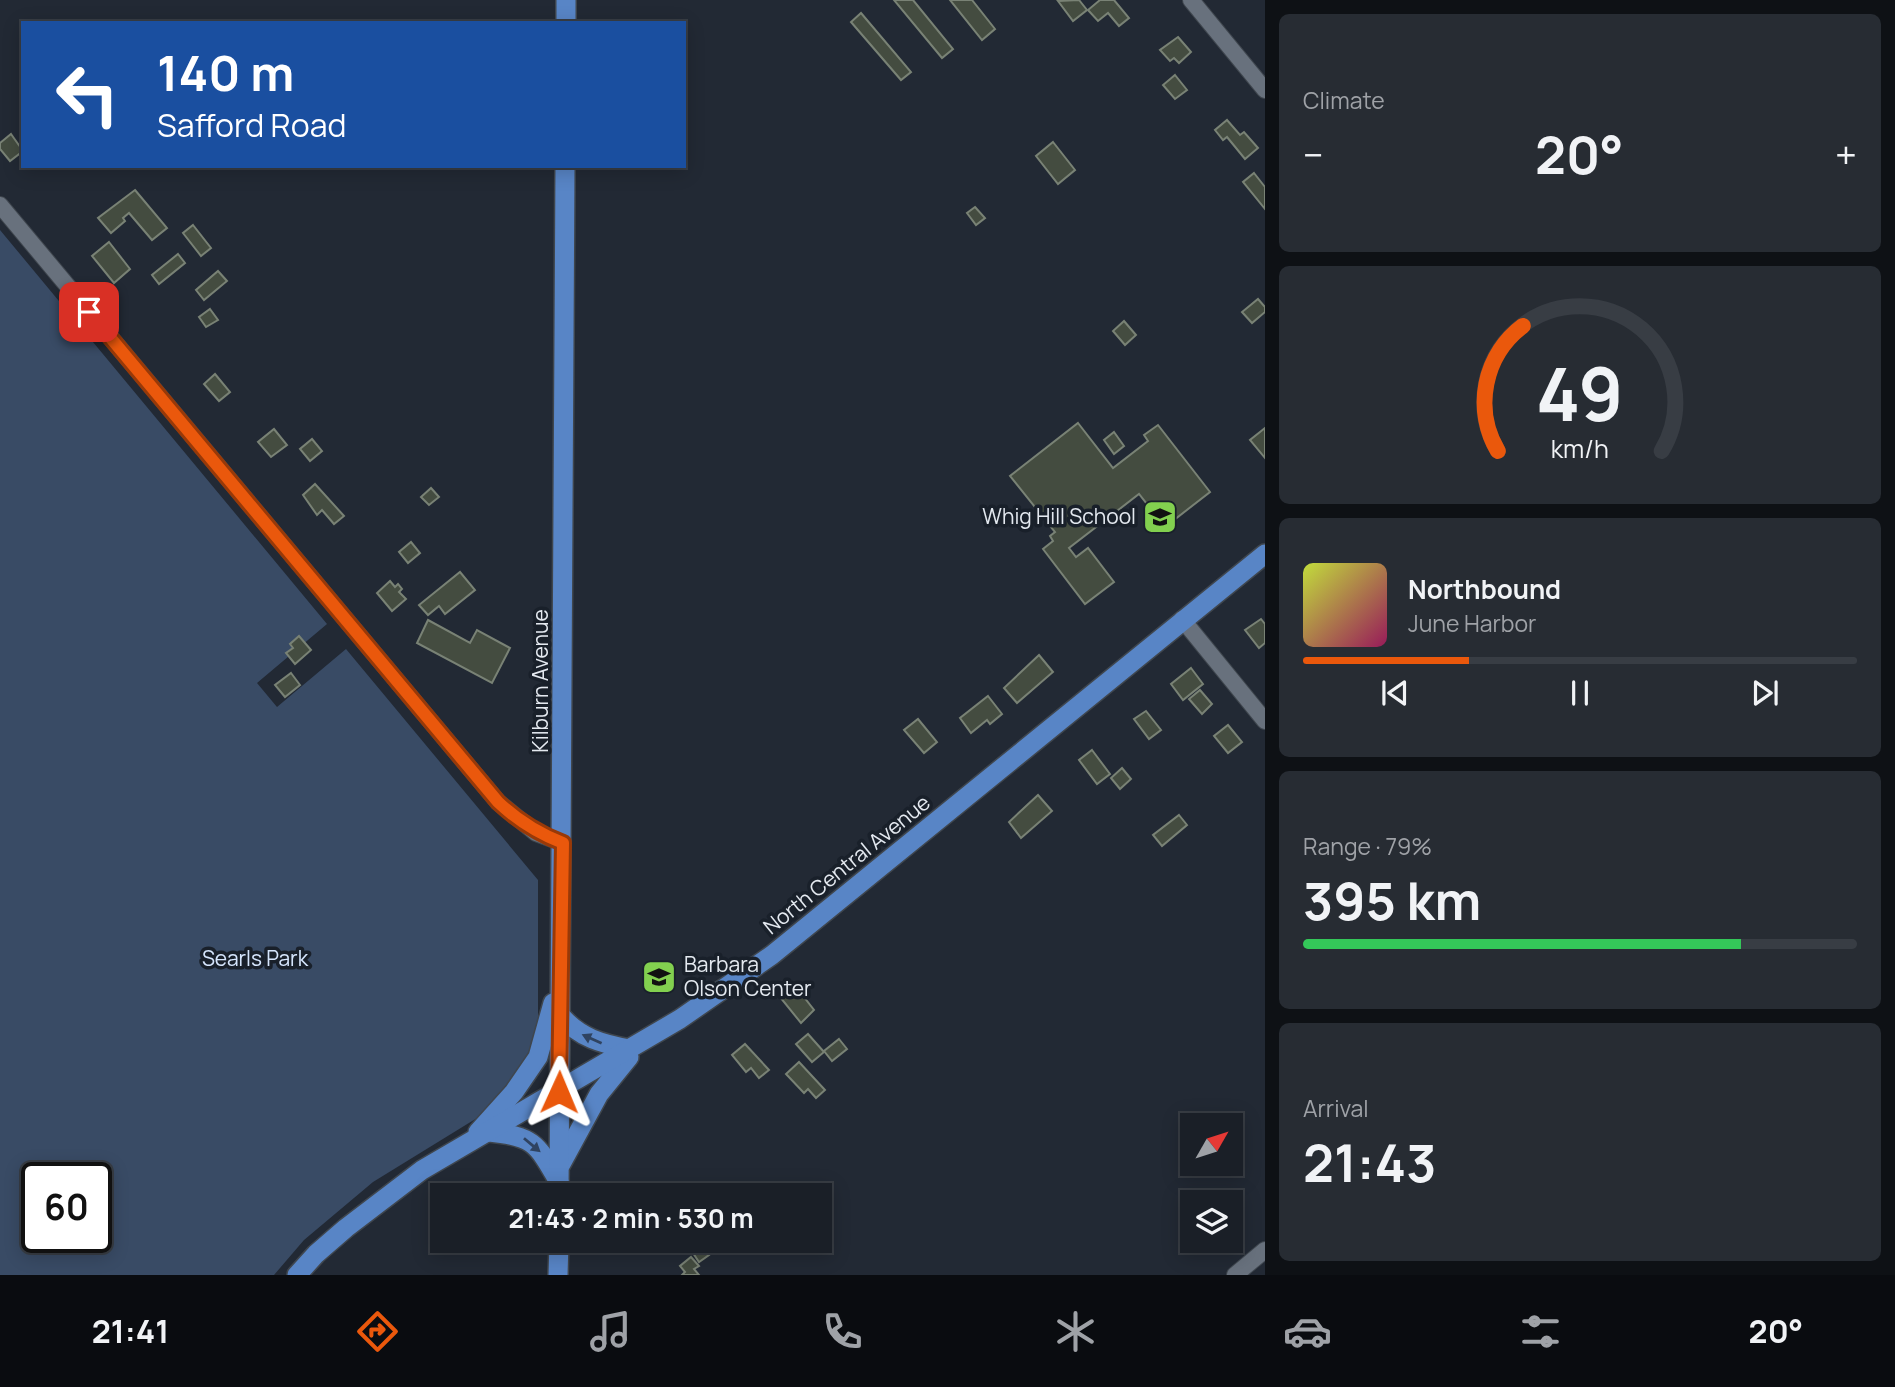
<!DOCTYPE html>
<html lang="en">
<head>
<meta charset="utf-8">
<style>
  body { margin:0; font-family:Manrope,sans-serif; background:#272c33; color:#f1f3f6; height:100vh; display:flex; flex-direction:column; font-size:26px; white-space:nowrap }
  * { box-sizing:border-box; margin:0 }
  p { font-size:23px; color:#9fa2a7 }
  .icon { flex:none; width:38px; height:38px; fill:none; stroke:currentColor; stroke-width:2; stroke-linecap:round; stroke-linejoin:round }
  .map { position:relative; flex:1; overflow:hidden }
  .details { display:flex; flex-direction:column; gap:14px; padding:14px; background:#0e1115; width:630px }
  .details>* { flex:none }
  .top-card { position:absolute; left:21px; top:21px; width:665px; height:147px; border-radius:0px; box-shadow:0 4px 18px #0003,0 0 0 2px #383d44; background:#1a4fa0; color:#fff; overflow:hidden }
  .needle { width:46px; rotate:51deg }
  .tools { position:absolute; left:1180px; top:1113px; display:grid; gap:14px }
  .tools a { display:grid; place-items:center; width:63px; height:63px; border-radius:0px; background:#1a1f27; box-shadow:0 4px 18px #0003,0 0 0 2px #383d44; font-size:35px }
  .speed { position:absolute; left:21px; top:1162px; display:flex; gap:14px; font-size:35px; font-weight:700; text-align:center }
  .speed>* { display:grid; place-content:center; width:91px; height:91px; border-radius:50%; background:#1a1f27; box-shadow:0 4px 18px #0003,0 0 0 2px #383d44; line-height:1 }
  .speed .limit { border:4px solid #111; border-radius:10px; background:#fff; color:#111 }
  .pin { position:absolute; display:grid; place-items:center; width:60px; height:60px; color:#fff; margin:-30px; border-radius:14px; box-shadow:0 4px 10px #0006 }
  .me { position:absolute; width:77px; margin:-38px; rotate:1deg; stroke-linejoin:round; filter:drop-shadow(0 0 5px #0008) }
  .turn { display:flex; align-items:center; gap:24px; height:147px; padding:0 21px; font-size:32px }
  .turn .icon { width:91px; height:91px; stroke-width:2.5 }
  .turn b { display:block; font-size:49px; line-height:60px }
  .big { font-size:52px; font-weight:700; line-height:1.1 }
  .details .widget { flex:1; display:flex; flex-direction:column; justify-content:center; gap:10px; min-width:0; padding:0 24px; border-radius:10px; background:#272c33 }
  .details .dial { align-items:center; gap:0 }
  .dial svg { height:182px; overflow:visible; fill:none; stroke:#383d44; stroke-width:7; stroke-linecap:round; text-anchor:middle }
  .dial text { fill:#f1f3f6; stroke:none }
  .song { display:flex; align-items:center; gap:21px }
  .cover { width:84px; height:84px; border-radius:10px; background:linear-gradient(135deg,hsl(70 70% 55%),hsl(330 70% 35%)) }
  .played { height:7px; border-radius:4px; background:linear-gradient(90deg,#ea580c 30%,#383d44 30%) }
  .keys { display:flex; justify-content:space-around; direction:ltr }
  .heat { display:flex; justify-content:space-between; align-items:center; font-size:38px; direction:ltr }
  .charge { height:10px; border-radius:5px; background:linear-gradient(90deg,#34c759 79%,#383d44 0) }
  .trip { position:absolute; left:430px; top:1183px; width:402px; height:70px; border-radius:0px; background:#1a1f27; box-shadow:0 4px 18px #0003,0 0 0 2px #383d44; font-weight:700; line-height:70px; text-align:center }
  .dock { display:flex; height:112px; justify-content:space-around; align-items:center; background:#0a0c10; color:#9fa2a7 }
  .dock .icon { width:49px; height:49px }
  .dock .active { color:#ea580c }
  .dock b { font-size:32px; color:#f1f3f6 }
  main { display:flex; flex:1; min-height:0 }
  .map>svg:first-child { display:block }
  .green { fill:#394b65; fill-rule:evenodd }
  .building { fill:#444c40; stroke:#798275; stroke-width:2 }
  .lines { fill:none; stroke-linecap:round; stroke-linejoin:round }
  .minor-casing { stroke:#3f464e; stroke-width:18 }
  .major-casing { stroke:#3f464e; stroke-width:22 }
  .minor { stroke:#68717d; stroke-width:16 }
  .major { stroke:#5885c6; stroke-width:19 }
  .oneway { fill:#2f4361 }
  .route-casing { stroke:#983908; stroke-width:18 }
  .route { stroke:#ea580c; stroke-width:12 }
  .labels { text-anchor:middle; stroke-width:7; stroke-linejoin:round; paint-order:stroke }
  .poi-label { font-size:21px; fill:#e4e9f0; stroke:#19202a; text-anchor:end }
  .street-label { font-size:21px; fill:#e4e9f0; stroke:#19202a }
  .park-label { font-size:21px; fill:#d6e6fd; stroke:#19202a }
</style>
</head>
<body>
<main>
<div class="map">
<svg width="1265" height="1275" viewBox="0 0 1265 1275">
  <rect width="100%" height="100%" fill="#222934"/>
  <!-- green -->
  <path class="green" d="M0,230l327,394 -70,59 20,24 69,-58 192,231v161l-48,69 -117,72 -69,58 -30,35h-274zM37,1178h59v59h-59z"/>
  <!-- building -->
  <g class="building">
    <polygon points="894,0 913,0 953,49 942,58"/>
    <polygon points="950,0 972,0 995,29 982,40"/>
    <polygon points="1079,0 1087,10 1073,21 1058,1"/>
    <polygon points="1100,0 1114,0 1129,18 1119,26 1108,13 1098,21 1088,10"/>
    <polygon points="861,13 911,72 901,80 851,22"/>
    <polygon points="1178,37 1191,52 1179,63 1174,58 1170,61 1160,50"/>
    <polygon points="1175,75 1187,90 1175,99 1163,85"/>
    <polygon points="1227,120 1240,135 1244,132 1258,148 1245,159 1227,137 1223,140 1215,130"/>
    <polygon points="11,134 23,151 10,161 0,149 0,143"/>
    <polygon points="1053,142 1075,170 1058,184 1036,156"/>
    <polygon points="1254,173 1265,187 1265,209 1243,182"/>
    <polygon points="135,190 167,228 152,240 129,213 123,218 125,221 111,233 98,218"/>
    <polygon points="975,207 985,218 976,225 967,213"/>
    <polygon points="193,225 211,248 201,256 183,233"/>
    <polygon points="109,242 130,269 114,283 92,256"/>
    <polygon points="178,254 185,263 159,284 152,275"/>
    <polygon points="218,271 227,281 204,300 196,290"/>
    <polygon points="1258,299 1265,307 1265,312 1252,323 1242,312"/>
    <polygon points="210,309 218,320 206,327 199,317"/>
    <polygon points="1124,321 1136,335 1125,345 1113,331"/>
    <polygon points="215,374 230,392 219,401 204,384"/>
    <polygon points="1078,423 1113,468 1148,441 1144,435 1158,425 1210,492 1165,527 1139,494 1069,548 1076,557 1088,548 1114,582 1085,604 1043,549 1053,541 1050,536 1055,532 1010,476"/>
    <polygon points="1265,428 1265,458 1250,440"/>
    <polygon points="274,429 287,445 271,457 258,442"/>
    <polygon points="1114,432 1124,446 1114,454 1104,440"/>
    <polygon points="312,439 322,451 310,461 300,449"/>
    <polygon points="315,484 344,516 334,524 322,510 317,515 303,495"/>
    <polygon points="431,488 439,497 429,505 421,497"/>
    <polygon points="411,542 420,553 408,563 399,552"/>
    <polygon points="460,572 475,590 445,614 439,606 428,615 419,605"/>
    <polygon points="390,581 395,587 398,584 402,589 399,592 406,599 392,611 377,593"/>
    <polygon points="1261,619 1265,624 1265,643 1259,648 1245,630"/>
    <polygon points="428,620 470,643 477,630 510,648 492,683 417,643"/>
    <polygon points="299,636 311,650 295,664 286,653 293,648 290,644"/>
    <polygon points="1039,655 1053,672 1017,703 1004,688"/>
    <polygon points="1191,668 1203,684 1183,700 1171,684"/>
    <polygon points="291,673 300,685 285,697 275,685"/>
    <polygon points="1200,690 1212,704 1202,714 1189,699"/>
    <polygon points="988,696 1002,714 990,724 987,720 971,733 960,718"/>
    <polygon points="1146,711 1161,730 1149,739 1134,719"/>
    <polygon points="918,719 937,742 924,753 904,730"/>
    <polygon points="1228,725 1242,742 1228,753 1214,736"/>
    <polygon points="1092,750 1110,774 1097,784 1079,760"/>
    <polygon points="1122,768 1131,779 1120,789 1111,778"/>
    <polygon points="1038,795 1052,811 1021,838 1009,822"/>
    <polygon points="1179,815 1187,825 1162,846 1153,835"/>
    <polygon points="793,983 814,1010 801,1023 780,997"/>
    <polygon points="808,1034 824,1052 812,1062 796,1044"/>
    <polygon points="839,1039 847,1049 832,1061 824,1051"/>
    <polygon points="745,1044 769,1070 759,1078 751,1068 746,1072 732,1055"/>
    <polygon points="799,1062 825,1090 816,1098 808,1089 804,1093 786,1074"/>
    <polygon points="702,1246 709,1255 699,1262 693,1253"/>
    <polygon points="691,1257 699,1266 694,1269 699,1275 682,1275 685,1272 680,1266"/>
  </g>
  <g class="lines">
    <!-- minor casing -->
    <g class="minor-casing">
      <g id="minor">
        <polyline points="1191,0 1265,90"/>
        <polyline points="0,205 498,802 536,833 563,843"/>
        <polyline points="1182,619 1265,721"/>
        <polyline points="1235,1275 1265,1250"/>
      </g>
    </g>
    <!-- major casing -->
    <g class="major-casing">
      <g id="major">
        <polyline points="566,23 566,0"/>
        <path d="M561,1016c19,22 41,28 69,33"/>
        <polyline points="478,1132 514,1092 538,1057 553,1003"/>
        <path d="M489,1132c45,4 48,12 70,50"/>
        <polyline points="561,1164 599,1094 629,1057"/>
        <polyline points="559,1195 565,166"/>
        <polyline points="297,1275 316,1254 346,1228 422,1170 680,1019 772,955 1265,554"/>
        <polyline points="558,1275 559,1241"/>
      </g>
    </g>
    <!-- minor -->
    <use href="#minor" class="minor"/>
    <!-- major -->
    <use href="#major" class="major"/>
  </g>
  <!-- one-way arrows -->
  <defs><path id="oneway-solid" d="M-6-.8H1V-3.2L6.5 0L1 3.2V.8H-6Z" transform="scale(1.75)"/></defs>
  <g class="oneway">
    <use href="#oneway-solid" transform="translate(592 1039) rotate(-156)"/>
    <use href="#oneway-solid" transform="translate(532 1145) rotate(40)"/>
  </g>
  <g class="lines">
    <!-- route casing -->
    <g class="route-casing">
      <path id="route" d="M89,312l409,490c20,19 39,31 65,41l-4,249"/>
    </g>
    <!-- route -->
    <use href="#route" class="route"/>
  </g>
  <!-- icons -->
  <defs>
    <g id="school-square" transform="scale(1.75)"><rect x="-9" y="-9" width="18" height="18" rx="4" fill="#82d04f" stroke="#19202a"/><path d="M0-5L7-2L0 1L-7-2ZM-4 1L0 2.5L4 1V4Q0 6-4 4Z" fill="#111"/></g>
  </defs>
  <g fill-rule="evenodd">
    <use href="#school-square" x="1160" y="517"/>
    <use href="#school-square" x="659" y="977"/>
  </g>
  <g class="labels">
    <!-- poi labels -->
    <g class="poi-label">
      <text x="1136" y="524">Whig Hill School</text>
      <text x="684" y="972" text-anchor="start">Barbara<tspan x="684" dy="24">Olson Center</tspan></text>
    </g>
    <!-- street labels -->
    <g class="street-label">
      <text transform="translate(541 681) rotate(-90)" y="7">Kilburn Avenue</text>
      <text transform="translate(847 865) rotate(-39)" y="7">North Central Avenue</text>
    </g>
    <!-- park labels -->
    <g class="park-label">
      <text x="255" y="966">Searls Park</text>
    </g>
  </g>
</svg>
<div class="tools">
<a><svg class="needle" viewBox="-14 -14 28 28"><path d="M0-13l5 13h-10z" fill="#e53935"/><path d="M0 13l5-13h-10z" fill="#9fa2a7"/></svg></a>
<a><svg class="icon" aria-label="layers" viewBox="0 0 24 24"><path d="M12 4l9 5-9 5-9-5zM3 14l9 5 9-5"/></svg></a>
</div>
<div class="speed"><div class="limit">60</div></div>
<div class="pin" style="left:89px;top:312px;background:#d93025"><svg class="icon" aria-label="arrive" viewBox="0 0 24 24"><path d="M6 21V4h12l-3 4 3 4H6"/></svg></div>
<svg class="me" style="left:559px;top:1092px" viewBox="-20 -20 40 40"><path d="M0-17L14 15 0 8-14 15z" fill="#ea580c" stroke="#fff" stroke-width="4"/></svg>
<div class="trip">21:43 · 2 min · 530 m</div>
<div class="top-card">
<div class="turn"><svg class="icon" aria-label="left" viewBox="0 0 24 24"><path d="M17 20v-9H6M10 6l-5 5 5 5"/></svg><div><b>140 m</b>Safford Road</div></div>
</div>
</div>
<section class="details">
<div class="widget"><p>Climate</p>
<div class="heat"><a>−</a><b class="big">20°</b><a>+</a></div>
</div>
<div class="widget dial"><svg viewBox="0 0 100 80">
<path d="M14 69A42 42 0 1 1 86 69"/>
<path d="M14 69A42 42 0 0 1 25 14" stroke="#ea580c"/>
<text x="50" y="56" font-size="32" font-weight="700">49</text>
<text x="50" y="72" font-size="11">km/h</text>
</svg></div>
<div class="widget">
<div class="song"><i class="cover"></i><div><b>Northbound</b><p>June Harbor</p></div></div>
<div class="played"></div>
<div class="keys"><svg class="icon" aria-label="previous" viewBox="0 0 24 24"><path d="M18 5L8 12l10 7zM5 5v14"/></svg><svg class="icon" aria-label="pause" viewBox="0 0 24 24"><path d="M8 5v14M16 5v14"/></svg><svg class="icon" aria-label="next" viewBox="0 0 24 24"><path d="M6 5l10 7-10 7zM19 5v14"/></svg></div>
</div>
<div class="widget"><p>Range · 79%</p><b class="big">395 km</b><div class="charge"></div></div>
<div class="widget"><p>Arrival</p><b class="big">21:43</b></div>
</section>
</main>
<nav class="dock">
<b>21:41</b>
<svg class="icon active" aria-label="directions" viewBox="0 0 24 24"><path d="M12 3l9 9-9 9-9-9zM9 14v-3h6M13 9l2 2-2 2"/></svg>
<svg class="icon" aria-label="music" viewBox="0 0 24 24"><path d="M9 18V5l10-2v13"/><circle cx="6" cy="18" r="3"/><circle cx="16" cy="16" r="3"/></svg>
<svg class="icon" aria-label="phone" viewBox="0 0 24 24"><path d="M5 4h4l2 5-3 2q2 4 5 5l2-3 5 2v4C11 20 4 13 5 4z"/></svg>
<svg class="icon" aria-label="climate" viewBox="0 0 24 24"><path d="M12 3v18M4 7l16 10M4 17L20 7"/></svg>
<svg class="icon" aria-label="car" viewBox="0 0 24 24"><path d="M5 17H2v-5l4-1 3-4h7l3 4 3 1v5h-3M9 17h6M6 11h13"/><circle cx="7" cy="17" r="2"/><circle cx="17" cy="17" r="2"/></svg>
<svg class="icon" aria-label="filters" viewBox="0 0 24 24"><path d="M4 7h16M4 17h16"/><circle cx="9" cy="7" r="2"/><circle cx="15" cy="17" r="2"/></svg>
<b>20°</b>
</nav>
</body>
</html>
